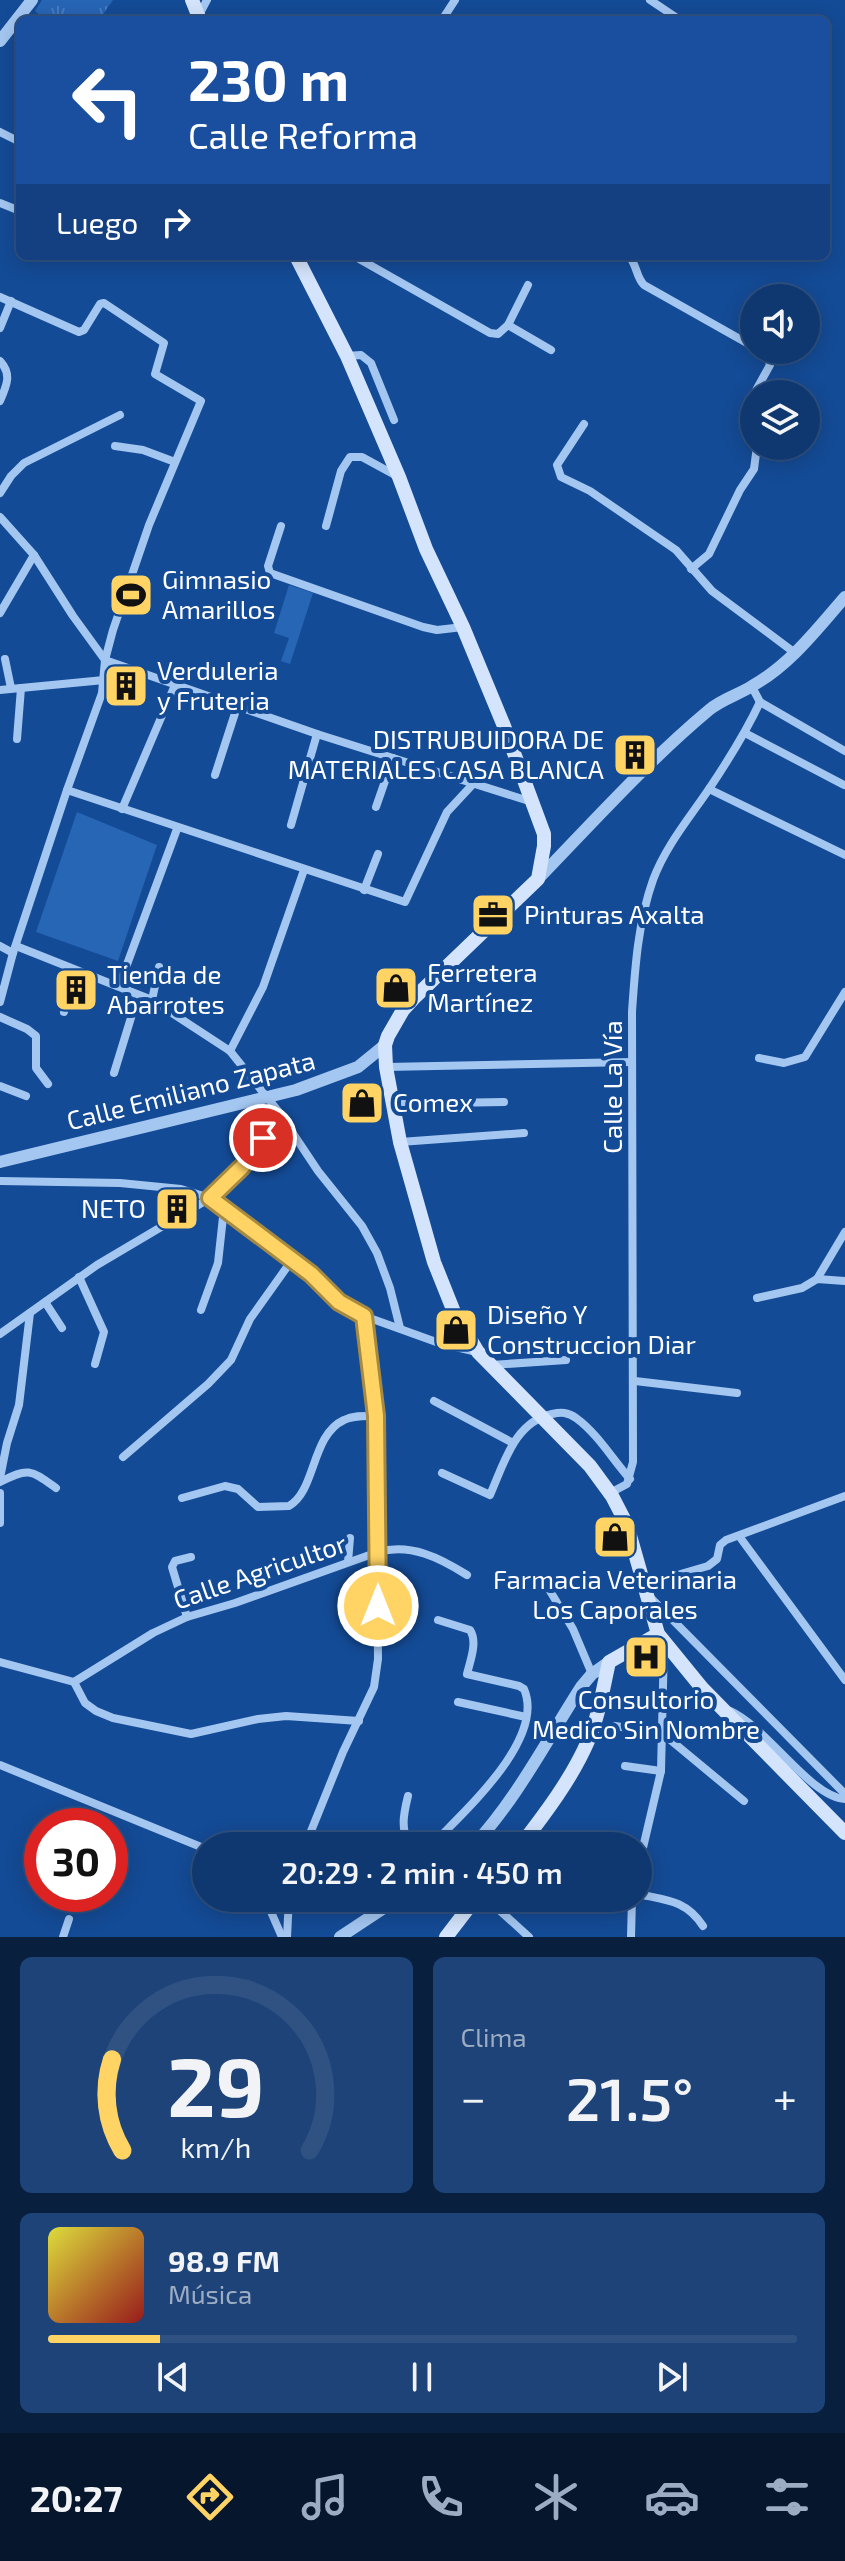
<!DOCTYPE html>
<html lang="es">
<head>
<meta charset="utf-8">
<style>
  body { margin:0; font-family:"Exo 2",sans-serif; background:#1d4378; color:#f1f3f6; height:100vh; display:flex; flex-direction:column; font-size:30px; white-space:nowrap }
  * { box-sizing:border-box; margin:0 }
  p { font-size:26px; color:#9bacc3 }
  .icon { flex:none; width:44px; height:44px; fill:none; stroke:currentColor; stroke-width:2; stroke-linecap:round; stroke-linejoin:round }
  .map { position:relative; height:1937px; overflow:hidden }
  .drawer { display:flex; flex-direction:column; gap:20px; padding:20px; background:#081f3e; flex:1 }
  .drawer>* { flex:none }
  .top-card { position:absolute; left:16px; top:16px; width:814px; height:244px; border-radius:12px; box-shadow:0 4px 20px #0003,0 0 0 2px #2f5283; background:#1a4fa0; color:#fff; overflow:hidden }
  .buttons { position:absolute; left:740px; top:284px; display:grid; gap:16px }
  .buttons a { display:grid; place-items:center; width:80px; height:80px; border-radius:50%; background:#0f3870; box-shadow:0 4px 20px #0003,0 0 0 2px #2f5283; font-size:40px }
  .speed { position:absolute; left:24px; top:1808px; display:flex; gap:16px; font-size:40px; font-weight:700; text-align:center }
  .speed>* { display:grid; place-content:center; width:104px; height:104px; border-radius:50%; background:#0f3870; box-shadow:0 4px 20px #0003,0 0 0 2px #2f5283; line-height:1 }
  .speed .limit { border:12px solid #d22; background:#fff; color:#111 }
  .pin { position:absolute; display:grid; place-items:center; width:68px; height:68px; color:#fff; margin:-34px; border:4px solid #fff; border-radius:50%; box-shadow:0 2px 8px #0007 }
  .me { position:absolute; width:88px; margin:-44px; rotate:0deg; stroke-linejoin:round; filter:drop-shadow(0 0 6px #0008) }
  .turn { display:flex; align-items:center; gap:28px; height:168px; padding:0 40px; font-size:36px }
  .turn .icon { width:104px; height:104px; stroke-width:2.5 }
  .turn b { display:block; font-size:56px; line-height:68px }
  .then { display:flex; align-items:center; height:76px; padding:0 40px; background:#0003; gap:16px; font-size:30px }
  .big { font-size:60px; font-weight:600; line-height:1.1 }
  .drawer .widget { flex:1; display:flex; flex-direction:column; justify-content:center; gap:12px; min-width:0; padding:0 28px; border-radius:12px; background:#1d4378 }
  .drawer .dial { align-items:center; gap:0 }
  .dial svg { height:208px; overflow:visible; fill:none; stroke:#2f5283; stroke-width:7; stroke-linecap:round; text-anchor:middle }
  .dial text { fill:#f1f3f6; stroke:none }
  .song { display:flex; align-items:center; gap:24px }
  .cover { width:96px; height:96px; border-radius:12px; background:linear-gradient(135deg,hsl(60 70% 55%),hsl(0 70% 35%)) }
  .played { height:8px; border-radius:4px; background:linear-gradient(90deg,#ffd465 15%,#2f5283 15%) }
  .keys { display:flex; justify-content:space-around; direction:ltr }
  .heat { display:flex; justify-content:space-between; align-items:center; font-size:44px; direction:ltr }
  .drawer .tiles { flex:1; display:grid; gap:20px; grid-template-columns:1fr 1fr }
  .widget:last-child { grid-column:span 2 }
  .trip { position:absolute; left:192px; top:1832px; width:460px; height:80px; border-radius:40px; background:#0f3870; box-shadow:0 4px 20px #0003,0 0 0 2px #2f5283; font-weight:600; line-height:80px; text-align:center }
  .tabs { display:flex; height:128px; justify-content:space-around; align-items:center; background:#06162d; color:#9bacc3 }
  .tabs .icon { width:56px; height:56px }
  .tabs .active { color:#ffd465 }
  .tabs b { font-size:36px; color:#f1f3f6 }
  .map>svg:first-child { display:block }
  .grass { fill:url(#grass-tufts) }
  .green { fill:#2765b5 }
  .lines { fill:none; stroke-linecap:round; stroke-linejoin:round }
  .minor { stroke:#a4c7f2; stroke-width:8 }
  .tertiary { stroke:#a4c7f2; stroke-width:12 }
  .secondary { stroke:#d3e4fc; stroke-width:14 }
  .route-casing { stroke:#a68a42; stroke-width:20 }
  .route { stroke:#ffd465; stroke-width:14 }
  .labels { text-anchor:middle; stroke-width:8; stroke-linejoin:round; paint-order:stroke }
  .poi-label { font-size:26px; fill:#fff; stroke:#144b96; text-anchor:start }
  .street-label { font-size:26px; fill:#fff; stroke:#144b96 }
</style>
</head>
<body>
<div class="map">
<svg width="845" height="1937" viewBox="0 0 845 1937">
  <defs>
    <pattern id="grass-tufts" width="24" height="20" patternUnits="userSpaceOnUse" patternTransform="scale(2)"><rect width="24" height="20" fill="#2765b5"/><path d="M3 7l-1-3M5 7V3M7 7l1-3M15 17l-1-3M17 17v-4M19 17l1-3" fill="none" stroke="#477cc0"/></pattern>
  </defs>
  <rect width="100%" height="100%" fill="#144b96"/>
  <!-- grass -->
  <polygon class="grass" points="42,0 113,0 99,20 46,20 35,11"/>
  <!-- green -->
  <g class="green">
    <polygon points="289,585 313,593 290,664 281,661 289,638 274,633"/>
    <polygon points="77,812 157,845 118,961 36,932"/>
  </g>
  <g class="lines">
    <!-- minor -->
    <g class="minor">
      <polyline points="650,0 680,20"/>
      <polyline points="198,17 207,0"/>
      <polyline points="442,20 455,0"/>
      <polyline points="0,132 20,142"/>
      <polyline points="0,203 20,211"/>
      <polyline points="354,256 490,333 498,334 508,325 528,285"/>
      <path d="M629,256c8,9 7,21 15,29l110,62"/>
      <polyline points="0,297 79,332 84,330 100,304 104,303 164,343 155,374 201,401 149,525 113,630 105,660 102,693 67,790 13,953 0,1002"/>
      <polyline points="508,325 551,350"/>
      <polyline points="0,328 11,301"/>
      <polyline points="347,356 361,355 371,363 394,420"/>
      <path d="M0,361c12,13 7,24 0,40"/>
      <polyline points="754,394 770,365 768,357 759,350"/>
      <polyline points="754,395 751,409 754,432"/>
      <polyline points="584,424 557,465 561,477 590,491 676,550 712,591 795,653"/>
      <polyline points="115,446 143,450 175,462"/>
      <polyline points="0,493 11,476 24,463 120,415"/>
      <polyline points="0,517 34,555 73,616 105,660 317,734 532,802"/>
      <polyline points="281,526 268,566 270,573 423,627 437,630 463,627"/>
      <polyline points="326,526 341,471 350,457 362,457 395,475"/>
      <polyline points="691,569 709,554 740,490 754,469 757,446"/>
      <polyline points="0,613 34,555"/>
      <polyline points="5,659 11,688"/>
      <polyline points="752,687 760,702 845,751"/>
      <polyline points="0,690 104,680"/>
      <polyline points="745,733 844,785"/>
      <polyline points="17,739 21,688"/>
      <polyline points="215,775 237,707"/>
      <polyline points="709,789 845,855"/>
      <polyline points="67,790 405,902 447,812 473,784"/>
      <polyline points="376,807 393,758"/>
      <polyline points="122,809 175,685"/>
      <polyline points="291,825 317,734"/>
      <polyline points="364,890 378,854"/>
      <polyline points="0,946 13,953"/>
      <polyline points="16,946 152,1000 230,1051 278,1111 318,1171 362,1226 377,1253 390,1288 400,1328"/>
      <polyline points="119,986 177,829"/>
      <polyline points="152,1000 159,967"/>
      <polyline points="64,1012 76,971"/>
      <polyline points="0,1017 27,1029 36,1036 36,1068 48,1084"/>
      <polyline points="230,1051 263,987 304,870"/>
      <polyline points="759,1058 784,1063 805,1057 845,992"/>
      <polyline points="386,1067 632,1062"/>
      <polyline points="114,1073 138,995"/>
      <polyline points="0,1086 26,1096"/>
      <polyline points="392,1104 504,1102"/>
      <polyline points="400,1142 524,1133"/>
      <polyline points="0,1181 120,1183 181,1189 210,1198 311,1274 339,1302 364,1316 439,1343 477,1352"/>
      <polyline points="79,1277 104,1332 95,1364"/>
      <polyline points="817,1279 845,1232"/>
      <polyline points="757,1298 802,1288 817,1279 845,1281"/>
      <polyline points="45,1302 62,1328"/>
      <polyline points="201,1310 218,1263 224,1208"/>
      <polyline points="0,1334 97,1265 210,1198 242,1167 263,1138 278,1111"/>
      <polyline points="491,1365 566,1360"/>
      <polyline points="635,1381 737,1393"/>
      <polyline points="434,1401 513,1443"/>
      <polyline points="123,1457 208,1384 231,1360 250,1319 292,1260"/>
      <path d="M442,1473l48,22c14,-31 24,-73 62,-81 9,-2 16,-2 24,4 21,15 37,42 54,61"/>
      <polyline points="0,1478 7,1443 19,1405 30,1313"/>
      <path d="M0,1482c29,-15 31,-12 56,6"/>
      <polyline points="0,1493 0,1523"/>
      <path d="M610,1493l17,-9 6,-22 -1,-450c3,-44 6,-90 21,-132 13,-35 38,-64 58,-94 18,-27 35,-54 49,-84"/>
      <path d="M182,1498l43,-12 13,3 20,18 31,-1c27,-15 22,-71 55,-86 10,-5 22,-4 32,-4"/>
      <polyline points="739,1536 845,1680"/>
      <polyline points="348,1562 350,1538"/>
      <polyline points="643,1585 708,1566 717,1559 720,1545 726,1540 845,1496"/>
      <polyline points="550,1591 573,1629 592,1674"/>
      <polyline points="651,1598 845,1794"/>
      <polyline points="187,1617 172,1567 175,1561 191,1557"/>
      <polyline points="0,1662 74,1682"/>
      <path d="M74,1682l79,-49 34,-16 48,-14 143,-51c33,-9 62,6 89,23"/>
      <polyline points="74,1682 85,1703 96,1711 113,1718 191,1734 258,1719 286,1716 359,1721"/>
      <polyline points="458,1702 526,1717"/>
      <path d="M730,1711c38,17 80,86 115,88"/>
      <polyline points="615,1726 662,1733 744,1801"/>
      <polyline points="0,1765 206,1849"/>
      <polyline points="625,1766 661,1771"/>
      <path d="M408,1796c-5,20 -7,32 1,50"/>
      <polyline points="349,1837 355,1846"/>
      <polyline points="305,1846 343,1752 374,1687 378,1659 376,1416 364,1316"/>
      <path d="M431,1846c31,-33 115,-106 93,-157l-5,-3 -52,-12c3,-13 11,-32 3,-44l-32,-10"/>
      <polyline points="638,1869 661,1771 664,1644"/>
      <path d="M638,1894c28,6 48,6 65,32"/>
      <polyline points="265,1898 282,1937"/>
      <polyline points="486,1898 529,1937"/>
      <polyline points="558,1898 574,1908"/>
      <polyline points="63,1937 69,1919"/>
      <polyline points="287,1937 289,1898"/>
      <polyline points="631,1937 632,1898"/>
    </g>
    <!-- tertiary -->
    <g class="tertiary">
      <polyline points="0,41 32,0"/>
      <path d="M538,879c56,-58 110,-118 171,-169 13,-11 29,-15 43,-24 38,-21 65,-57 93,-89"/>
      <polyline points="0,1162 296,1090 358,1067 385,1045"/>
      <path d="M473,1846c43,-46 74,-106 108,-159l11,-13 17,-12"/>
      <polyline points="340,1937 399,1898"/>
    </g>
    <!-- secondary -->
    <g class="secondary">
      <polyline points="192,0 200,20"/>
      <polyline points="296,256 347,356 399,477 426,549 463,627 504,726 544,834 544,846 538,879 414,998 403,1010 388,1036 385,1045 386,1067 400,1142 434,1262 454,1312 478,1352 590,1466 612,1496 627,1525 658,1634 702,1688 845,1833"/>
      <path d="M520,1846c25,-32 52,-68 68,-105 11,-26 15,-52 21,-79l49,-28"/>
      <polyline points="446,1937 476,1898"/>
    </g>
  </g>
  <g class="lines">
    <!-- route casing -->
    <g class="route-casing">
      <polyline id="route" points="263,1138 242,1167 210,1198 311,1274 339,1302 364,1316 376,1416 378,1606"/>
    </g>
    <!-- route -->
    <use href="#route" class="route"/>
  </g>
  <!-- icons -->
  <defs>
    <g id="stadium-square" transform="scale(2.3)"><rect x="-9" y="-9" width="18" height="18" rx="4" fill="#ffd465" stroke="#144b96"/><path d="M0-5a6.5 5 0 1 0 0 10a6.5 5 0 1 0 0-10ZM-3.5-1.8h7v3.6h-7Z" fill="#111"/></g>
    <g id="building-square" transform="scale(2.3)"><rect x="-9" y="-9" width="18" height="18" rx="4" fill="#ffd465" stroke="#144b96"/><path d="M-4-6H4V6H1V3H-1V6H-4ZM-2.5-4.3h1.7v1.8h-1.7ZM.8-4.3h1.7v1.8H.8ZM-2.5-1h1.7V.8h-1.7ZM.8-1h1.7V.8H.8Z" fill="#111"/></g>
    <g id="office-square" transform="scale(2.3)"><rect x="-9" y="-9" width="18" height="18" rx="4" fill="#ffd465" stroke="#144b96"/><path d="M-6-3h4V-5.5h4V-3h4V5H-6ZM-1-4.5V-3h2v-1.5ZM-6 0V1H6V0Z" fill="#111"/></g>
    <g id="shop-square" transform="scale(2.3)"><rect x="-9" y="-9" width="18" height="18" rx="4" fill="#ffd465" stroke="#144b96"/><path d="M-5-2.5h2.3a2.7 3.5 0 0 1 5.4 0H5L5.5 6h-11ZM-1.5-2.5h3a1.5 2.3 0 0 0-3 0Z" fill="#111"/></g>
    <g id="hospital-square" transform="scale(2.3)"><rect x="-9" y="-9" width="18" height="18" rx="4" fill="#ffd465" stroke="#144b96"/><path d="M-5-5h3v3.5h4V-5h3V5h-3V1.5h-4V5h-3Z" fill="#111"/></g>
  </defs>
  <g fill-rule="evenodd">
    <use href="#stadium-square" x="131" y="595"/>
    <use href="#building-square" x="126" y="686"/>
    <use href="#building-square" x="635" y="755"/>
    <use href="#office-square" x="493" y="915"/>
    <use href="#shop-square" x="396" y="988"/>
    <use href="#building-square" x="76" y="990"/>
    <use href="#shop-square" x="362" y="1103"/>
    <use href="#building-square" x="177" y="1209"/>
    <use href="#shop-square" x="456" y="1330"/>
    <use href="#shop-square" x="615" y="1537"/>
    <use href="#hospital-square" x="646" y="1657"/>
  </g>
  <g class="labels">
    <!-- poi labels -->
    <g class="poi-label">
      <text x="162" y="589">Gimnasio<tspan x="162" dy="30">Amarillos</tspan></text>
      <text x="157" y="680">Verduleria<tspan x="157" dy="30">y Fruteria</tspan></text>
      <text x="604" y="749" text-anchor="end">DISTRUBUIDORA DE<tspan x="604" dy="30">MATERIALES CASA BLANCA</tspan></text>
      <text x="524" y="924">Pinturas Axalta</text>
      <text x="427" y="982">Ferretera<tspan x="427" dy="30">Martínez</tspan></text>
      <text x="107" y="984">Tienda de<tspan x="107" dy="30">Abarrotes</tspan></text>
      <text x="393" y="1112">Comex</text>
      <text x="146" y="1218" text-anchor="end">NETO</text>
      <text x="487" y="1324">Diseño Y<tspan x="487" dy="30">Construccion Diar</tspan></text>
      <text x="615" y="1589" text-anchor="middle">Farmacia Veterinaria<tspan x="615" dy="30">Los Caporales</tspan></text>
      <text x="646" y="1709" text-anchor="middle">Consultorio<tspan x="646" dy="30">Medico Sin Nombre</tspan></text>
    </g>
    <!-- street labels -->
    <g class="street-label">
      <text transform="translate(613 1087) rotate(-90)" y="9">Calle La Vía</text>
      <text transform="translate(191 1091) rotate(-14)" y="9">Calle Emiliano Zapata</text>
      <text transform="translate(260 1572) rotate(-19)" y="9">Calle Agricultor</text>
    </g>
  </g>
</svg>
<div class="buttons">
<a><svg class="icon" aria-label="sound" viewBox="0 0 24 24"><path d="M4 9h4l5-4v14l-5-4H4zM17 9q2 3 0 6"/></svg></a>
<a><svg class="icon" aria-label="layers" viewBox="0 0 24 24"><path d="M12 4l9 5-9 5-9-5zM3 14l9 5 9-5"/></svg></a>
</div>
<div class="speed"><div class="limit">30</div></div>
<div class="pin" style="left:263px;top:1138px;background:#d93025"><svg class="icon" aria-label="arrive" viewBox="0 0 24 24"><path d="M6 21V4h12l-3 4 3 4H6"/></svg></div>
<svg class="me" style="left:378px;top:1606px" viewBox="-20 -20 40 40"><circle r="17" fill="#ffd465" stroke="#fff" stroke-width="3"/><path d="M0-11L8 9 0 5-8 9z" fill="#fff"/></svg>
<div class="trip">20:29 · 2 min · 450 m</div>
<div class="top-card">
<div class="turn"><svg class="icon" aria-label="left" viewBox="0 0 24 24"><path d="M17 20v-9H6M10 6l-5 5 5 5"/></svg><div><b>230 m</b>Calle Reforma</div></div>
<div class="then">Luego<svg class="icon" aria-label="right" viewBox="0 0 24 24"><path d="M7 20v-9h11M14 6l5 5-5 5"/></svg></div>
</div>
</div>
<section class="drawer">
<div class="tiles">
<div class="widget dial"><svg viewBox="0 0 100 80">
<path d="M14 69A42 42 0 1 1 86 69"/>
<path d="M14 69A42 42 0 0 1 10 34" stroke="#ffd465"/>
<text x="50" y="56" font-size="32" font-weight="700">29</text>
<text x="50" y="72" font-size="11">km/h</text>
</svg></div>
<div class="widget"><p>Clima</p>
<div class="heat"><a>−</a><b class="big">21.5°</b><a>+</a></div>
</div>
<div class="widget">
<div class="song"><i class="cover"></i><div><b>98.9 FM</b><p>Música</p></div></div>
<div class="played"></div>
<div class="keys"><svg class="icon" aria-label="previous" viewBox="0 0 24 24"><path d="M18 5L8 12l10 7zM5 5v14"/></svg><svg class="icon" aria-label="pause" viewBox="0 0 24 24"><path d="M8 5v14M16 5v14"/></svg><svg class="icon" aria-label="next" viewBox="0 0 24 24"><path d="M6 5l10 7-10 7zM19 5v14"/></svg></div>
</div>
</div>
</section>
<nav class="tabs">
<b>20:27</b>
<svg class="icon active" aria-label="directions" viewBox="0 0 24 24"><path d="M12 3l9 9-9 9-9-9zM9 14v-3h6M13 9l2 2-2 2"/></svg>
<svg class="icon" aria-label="music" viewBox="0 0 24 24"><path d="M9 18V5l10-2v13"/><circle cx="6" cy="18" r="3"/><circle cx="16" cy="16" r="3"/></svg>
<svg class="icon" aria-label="phone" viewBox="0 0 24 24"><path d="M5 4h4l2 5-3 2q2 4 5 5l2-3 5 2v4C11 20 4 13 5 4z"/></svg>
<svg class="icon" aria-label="climate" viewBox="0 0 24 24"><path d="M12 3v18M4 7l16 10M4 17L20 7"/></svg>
<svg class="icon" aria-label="car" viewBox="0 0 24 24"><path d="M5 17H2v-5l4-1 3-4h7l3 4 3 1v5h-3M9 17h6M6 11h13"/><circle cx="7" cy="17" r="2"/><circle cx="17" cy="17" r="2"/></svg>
<svg class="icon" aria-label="filters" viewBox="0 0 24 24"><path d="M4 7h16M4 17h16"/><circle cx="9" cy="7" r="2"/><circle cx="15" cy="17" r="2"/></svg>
</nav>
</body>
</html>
